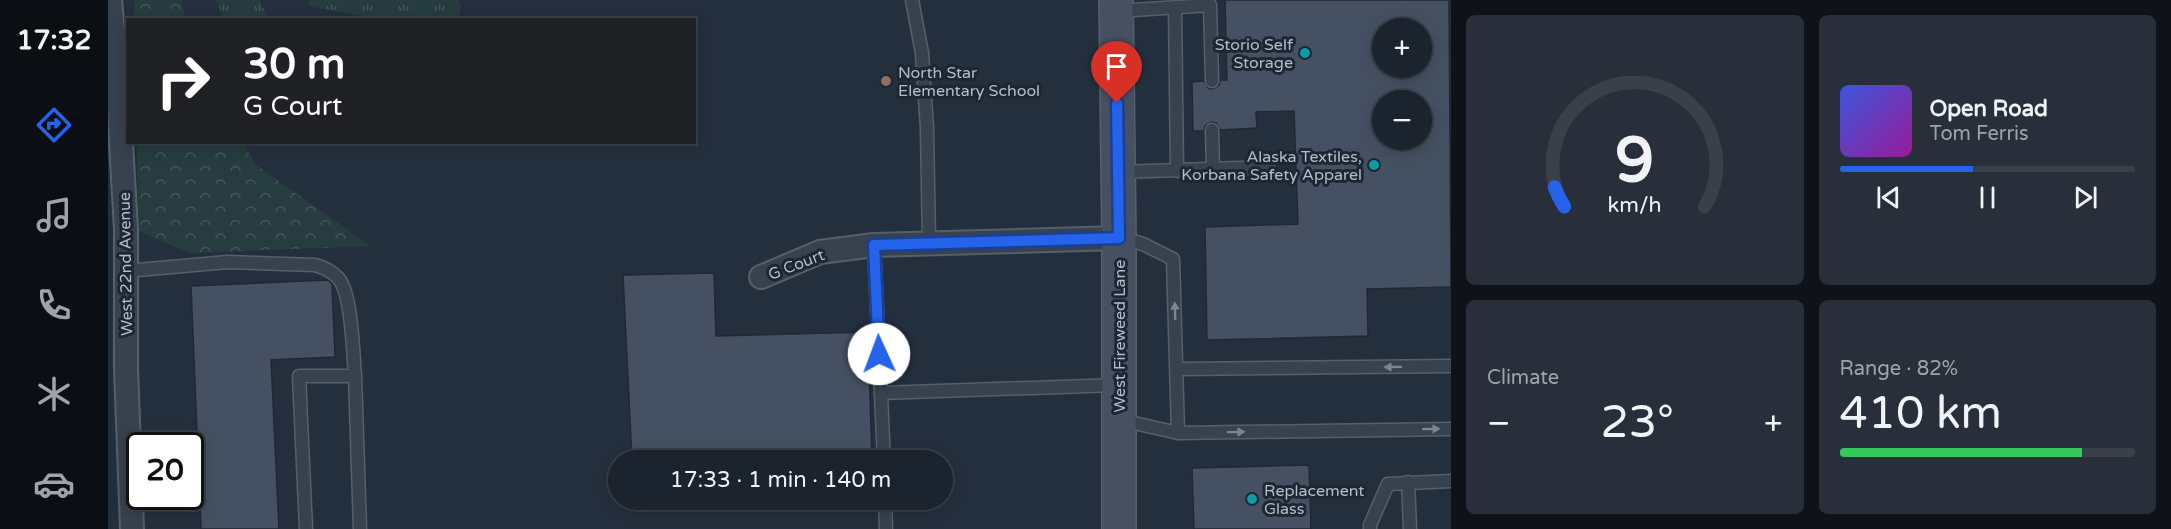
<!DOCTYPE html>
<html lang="en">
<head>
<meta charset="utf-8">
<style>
  body { margin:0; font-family:"Varela Round",sans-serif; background:#282f3a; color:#f1f3f6; height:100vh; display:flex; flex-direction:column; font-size:22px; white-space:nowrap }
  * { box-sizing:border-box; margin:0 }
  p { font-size:20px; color:#a0a4aa }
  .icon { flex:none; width:33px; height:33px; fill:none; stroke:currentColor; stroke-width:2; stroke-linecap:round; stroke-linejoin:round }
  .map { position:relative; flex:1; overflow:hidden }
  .drawer { display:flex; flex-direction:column; gap:15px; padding:15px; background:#0f1319; width:720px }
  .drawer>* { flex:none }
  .banner { position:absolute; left:18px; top:18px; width:570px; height:126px; border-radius:0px; box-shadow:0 3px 15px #0003,0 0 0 2px #39404a; background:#202124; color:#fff; overflow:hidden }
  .controls { position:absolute; left:1264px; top:18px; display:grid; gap:12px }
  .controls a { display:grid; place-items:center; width:60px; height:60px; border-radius:50%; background:#1b232e; box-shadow:0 3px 15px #0003,0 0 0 2px #39404a; font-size:30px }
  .speed { position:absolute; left:18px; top:432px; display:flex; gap:12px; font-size:30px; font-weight:700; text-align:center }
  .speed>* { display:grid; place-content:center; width:78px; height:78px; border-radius:50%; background:#1b232e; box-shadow:0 3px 15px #0003,0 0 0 2px #39404a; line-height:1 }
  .speed .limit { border:3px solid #111; border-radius:9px; background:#fff; color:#111 }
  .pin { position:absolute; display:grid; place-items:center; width:51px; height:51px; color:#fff; margin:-62px -26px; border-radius:50% 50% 50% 0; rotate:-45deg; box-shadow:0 0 6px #0007 }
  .pin .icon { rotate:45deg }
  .me { position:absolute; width:66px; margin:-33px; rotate:358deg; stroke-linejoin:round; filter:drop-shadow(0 0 4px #0008) }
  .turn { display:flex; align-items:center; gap:21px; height:126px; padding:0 18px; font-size:27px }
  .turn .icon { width:78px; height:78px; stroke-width:2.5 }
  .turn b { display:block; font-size:42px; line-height:51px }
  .big { font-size:45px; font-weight:600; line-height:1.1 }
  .drawer .card { flex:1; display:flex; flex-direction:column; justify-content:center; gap:9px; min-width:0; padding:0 21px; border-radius:9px; background:#282f3a }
  .drawer .dial { align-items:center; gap:0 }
  .dial svg { height:156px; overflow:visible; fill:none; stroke:#39404a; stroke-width:7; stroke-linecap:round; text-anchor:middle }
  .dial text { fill:#f1f3f6; stroke:none }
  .song { display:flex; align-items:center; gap:18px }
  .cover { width:72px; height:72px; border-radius:9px; background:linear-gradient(135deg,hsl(230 70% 55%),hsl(300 70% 35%)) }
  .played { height:6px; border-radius:3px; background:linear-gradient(90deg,#2563eb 45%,#39404a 45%) }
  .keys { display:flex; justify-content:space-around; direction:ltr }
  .heat { display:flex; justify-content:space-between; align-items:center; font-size:33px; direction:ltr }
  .charge { height:9px; border-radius:4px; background:linear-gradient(90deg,#34c759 82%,#39404a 0) }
  .drawer .tiles { flex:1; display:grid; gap:15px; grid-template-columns:repeat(2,1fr) }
  .trip { position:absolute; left:500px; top:450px; width:345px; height:60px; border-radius:30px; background:#1b232e; box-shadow:0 3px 15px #0003,0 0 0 2px #39404a; font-weight:600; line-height:60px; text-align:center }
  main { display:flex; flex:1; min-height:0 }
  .dock { display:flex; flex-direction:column; width:108px; justify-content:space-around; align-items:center; background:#0b0e12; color:#a0a4aa }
  .dock .icon { width:42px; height:42px }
  .dock .on { color:#2563eb }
  .dock b { font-size:27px; color:#f1f3f6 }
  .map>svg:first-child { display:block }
  .forest { fill:url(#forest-crowns) }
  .park { fill:url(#park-tufts) }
  .building { fill:#455162; stroke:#1f2835; stroke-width:1.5; fill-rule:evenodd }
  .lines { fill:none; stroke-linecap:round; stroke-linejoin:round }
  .lane-casing { stroke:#565f6c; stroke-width:15 }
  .street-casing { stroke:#565f6c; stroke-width:26 }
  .secondary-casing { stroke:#565f6c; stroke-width:36 }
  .lane { stroke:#38414e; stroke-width:12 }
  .street { stroke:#38414e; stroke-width:22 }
  .secondary { stroke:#465061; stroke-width:33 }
  .oneway { fill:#7c8592 }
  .route-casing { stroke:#184099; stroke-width:15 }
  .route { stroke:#2563eb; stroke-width:10 }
  .culture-dot { fill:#0f9aa8; stroke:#1d2633; stroke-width:2 }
  .education-dot { fill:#8d6e63; stroke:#1d2633; stroke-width:2 }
  .labels { text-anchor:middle; stroke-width:6; stroke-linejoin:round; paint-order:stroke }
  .poi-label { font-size:16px; fill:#b4bcc9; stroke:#1d2633; text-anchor:end }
  .street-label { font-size:16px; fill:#b4bcc9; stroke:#1d2633 }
</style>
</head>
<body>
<main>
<nav class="dock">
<b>17:32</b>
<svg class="icon on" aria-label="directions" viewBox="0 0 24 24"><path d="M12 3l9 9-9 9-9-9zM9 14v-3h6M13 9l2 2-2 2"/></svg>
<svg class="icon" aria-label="music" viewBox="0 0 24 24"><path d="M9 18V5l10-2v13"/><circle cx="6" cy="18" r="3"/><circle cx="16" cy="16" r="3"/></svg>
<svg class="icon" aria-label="phone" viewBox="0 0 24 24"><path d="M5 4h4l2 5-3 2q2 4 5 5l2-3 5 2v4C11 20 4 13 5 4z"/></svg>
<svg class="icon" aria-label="climate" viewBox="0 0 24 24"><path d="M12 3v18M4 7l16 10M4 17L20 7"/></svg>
<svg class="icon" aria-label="car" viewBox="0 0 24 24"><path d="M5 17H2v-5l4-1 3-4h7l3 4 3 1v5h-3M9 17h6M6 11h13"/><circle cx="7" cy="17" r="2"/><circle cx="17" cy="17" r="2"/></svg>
</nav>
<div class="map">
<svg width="1343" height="529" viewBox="0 0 1343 529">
  <defs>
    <pattern id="forest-crowns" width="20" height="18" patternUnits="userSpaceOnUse" patternTransform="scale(1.5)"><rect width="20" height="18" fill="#263c3f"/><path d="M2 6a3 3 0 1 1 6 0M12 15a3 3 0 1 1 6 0" fill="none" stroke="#435659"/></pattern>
    <pattern id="park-tufts" width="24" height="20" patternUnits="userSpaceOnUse" patternTransform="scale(1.5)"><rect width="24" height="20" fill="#263c3f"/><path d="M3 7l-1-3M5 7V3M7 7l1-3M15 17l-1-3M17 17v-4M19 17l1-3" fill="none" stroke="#435659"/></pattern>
  </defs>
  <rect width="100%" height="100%" fill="#242f3e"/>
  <!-- forest -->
  <g class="forest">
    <polygon points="26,0 74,0 77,19 26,19"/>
    <polygon points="29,143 136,143 148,165 263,246 82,253 30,231"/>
  </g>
  <!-- park -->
  <g class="park">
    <polygon points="108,0 152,0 160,19 116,19"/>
    <polygon points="202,0 350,0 353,5 351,19 269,19 201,6"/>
  </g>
  <!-- building -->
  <g class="building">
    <path d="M1117,0h224l2,287 -84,2 1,47 -161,4 -2,-113 93,-3 -4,-113 -38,1 1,16 -37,2 -4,-7 -5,-1 -6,4 -1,5h-11l-1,-49 12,-1 4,7 5,1 6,-4 1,-5h7zM1275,28h39v40h-39zM1275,100h39v40h-39z"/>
    <polygon points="606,273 608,336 760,332 764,460 524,460 515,275"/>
    <polygon points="220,280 224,284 227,357 163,360 171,529 93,529 83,286"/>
    <polygon points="1201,465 1203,529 1086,529 1084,468"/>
  </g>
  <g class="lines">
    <!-- lane casing -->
    <g class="lane-casing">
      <g id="lane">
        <polyline points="804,0 814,53 819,128 821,242"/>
        <polyline points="1067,7 1069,171"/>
        <polyline points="1010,11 1102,5 1104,81"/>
        <polyline points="1104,130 1105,169"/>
        <polyline points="1011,172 1160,167"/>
        <polyline points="1014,238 1035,244 1065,259 1070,433"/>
        <polyline points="766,245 776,460"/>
        <path d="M18,271l102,-9 87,3c10,3 17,6 24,14 13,16 14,75 16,97"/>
        <polyline points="1070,369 1343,366"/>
        <polyline points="773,393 1009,385"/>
        <polyline points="1013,420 1070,433 1343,429"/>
        <polyline points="1300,482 1302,529"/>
        <polyline points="777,500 778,529"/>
        <polyline points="198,529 191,376 247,376 252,529"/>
        <polyline points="1262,529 1262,525 1280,484 1343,481"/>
      </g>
    </g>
    <!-- street casing -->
    <g class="street-casing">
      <g id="street">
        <polyline points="2,0 9,75 18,229 18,367 24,529"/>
        <polyline points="653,277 712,252 766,245 1011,238"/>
      </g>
    </g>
    <!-- secondary casing -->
    <g class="secondary-casing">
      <polyline id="secondary" points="1008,0 1011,238 1011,529"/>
    </g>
    <!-- lane -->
    <use href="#lane" class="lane"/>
    <!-- street -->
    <use href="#street" class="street"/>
    <!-- secondary -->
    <use href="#secondary" class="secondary"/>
  </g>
  <!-- one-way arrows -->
  <defs><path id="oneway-solid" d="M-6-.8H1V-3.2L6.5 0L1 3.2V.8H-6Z" transform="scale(1.5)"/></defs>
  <g class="oneway">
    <use href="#oneway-solid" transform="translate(1067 311) rotate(-92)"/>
    <use href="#oneway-solid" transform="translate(1285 367) rotate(179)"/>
    <use href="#oneway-solid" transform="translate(1323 429) rotate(-1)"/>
    <use href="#oneway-solid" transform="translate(1128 432) rotate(-1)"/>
  </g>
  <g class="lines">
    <!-- route casing -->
    <g class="route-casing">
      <polyline id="route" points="771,354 766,245 1011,238 1009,103"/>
    </g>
    <!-- route -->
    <use href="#route" class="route"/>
  </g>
  <!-- markers -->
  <g class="culture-dot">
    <circle cx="1197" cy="53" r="6"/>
    <circle cx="1266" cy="165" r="6"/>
    <circle cx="1144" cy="499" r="6"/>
  </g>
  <circle class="education-dot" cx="778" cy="81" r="6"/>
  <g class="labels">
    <!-- poi labels -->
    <g class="poi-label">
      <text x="1185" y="50">Storio Self<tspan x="1185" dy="18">Storage</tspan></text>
      <text x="790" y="78" text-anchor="start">North Star<tspan x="790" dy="18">Elementary School</tspan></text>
      <text x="1254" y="162">Alaska Textiles,<tspan x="1254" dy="18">Korbana Safety Apparel</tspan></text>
      <text x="1156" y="496" text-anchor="start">Replacement<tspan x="1156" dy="18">Glass</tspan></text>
    </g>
    <!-- street labels -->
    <g class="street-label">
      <text transform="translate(17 264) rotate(-91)" y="6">West 22nd Avenue</text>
      <text transform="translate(688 264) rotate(-21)" y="6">G Court</text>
      <text transform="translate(1011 336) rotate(-90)" y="6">West Fireweed Lane</text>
    </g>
  </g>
</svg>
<div class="controls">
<a>+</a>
<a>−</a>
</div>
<div class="speed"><div class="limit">20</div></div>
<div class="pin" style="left:1009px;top:103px;background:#d93025"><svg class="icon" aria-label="arrive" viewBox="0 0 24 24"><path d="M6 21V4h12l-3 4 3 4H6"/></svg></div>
<svg class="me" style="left:771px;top:354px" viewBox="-20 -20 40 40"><circle r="19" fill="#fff"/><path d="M0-13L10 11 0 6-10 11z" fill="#2563eb"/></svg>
<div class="trip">17:33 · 1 min · 140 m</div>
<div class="banner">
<div class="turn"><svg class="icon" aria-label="right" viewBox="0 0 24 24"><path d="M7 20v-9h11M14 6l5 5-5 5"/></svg><div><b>30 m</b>G Court</div></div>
</div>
</div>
<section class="drawer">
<div class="tiles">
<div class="card dial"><svg viewBox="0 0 100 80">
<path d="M14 69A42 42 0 1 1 86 69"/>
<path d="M14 69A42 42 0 0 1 9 59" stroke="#2563eb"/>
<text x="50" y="56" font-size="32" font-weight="700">9</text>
<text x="50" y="72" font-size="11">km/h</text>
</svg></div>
<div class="card">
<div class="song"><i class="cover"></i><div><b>Open Road</b><p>Tom Ferris</p></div></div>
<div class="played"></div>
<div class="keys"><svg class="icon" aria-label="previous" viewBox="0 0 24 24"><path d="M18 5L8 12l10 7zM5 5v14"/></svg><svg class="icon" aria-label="pause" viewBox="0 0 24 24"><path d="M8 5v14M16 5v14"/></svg><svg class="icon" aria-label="next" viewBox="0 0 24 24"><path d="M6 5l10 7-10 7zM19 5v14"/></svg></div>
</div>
<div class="card"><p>Climate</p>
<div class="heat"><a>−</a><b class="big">23°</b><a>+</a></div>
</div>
<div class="card"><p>Range · 82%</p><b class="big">410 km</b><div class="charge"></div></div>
</div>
</section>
</main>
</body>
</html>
